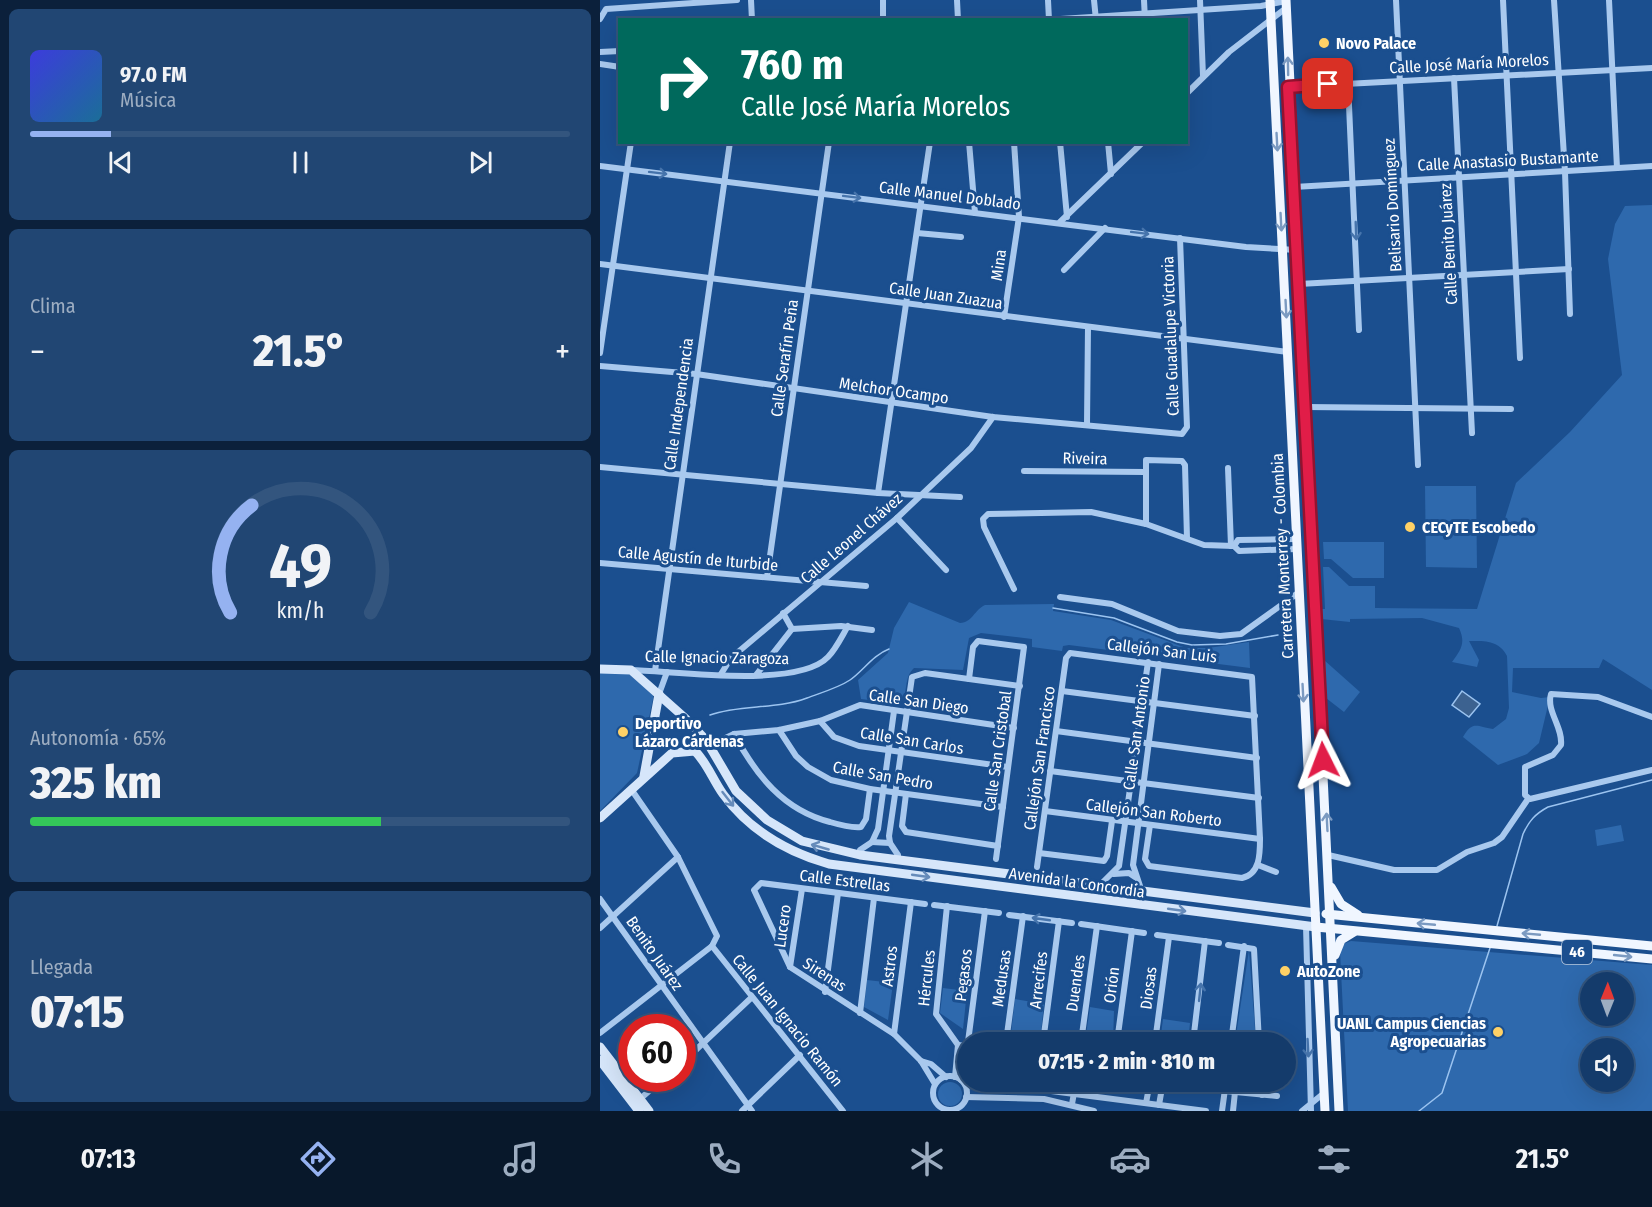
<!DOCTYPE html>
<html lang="es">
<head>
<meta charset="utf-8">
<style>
  body { margin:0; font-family:"Fira Sans Condensed",sans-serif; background:#214673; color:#f1f3f6; height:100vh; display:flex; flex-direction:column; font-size:22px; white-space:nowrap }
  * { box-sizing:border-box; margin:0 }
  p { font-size:20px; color:#9dadc1 }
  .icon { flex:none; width:33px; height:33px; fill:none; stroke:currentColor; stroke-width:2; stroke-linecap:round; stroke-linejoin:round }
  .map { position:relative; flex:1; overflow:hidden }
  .sheet { display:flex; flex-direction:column; gap:9px; padding:9px; background:#0b203b; width:600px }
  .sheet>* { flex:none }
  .guide { position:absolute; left:18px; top:18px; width:570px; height:126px; border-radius:0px; box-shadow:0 6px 24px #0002,0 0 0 2px #33557e; background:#00695c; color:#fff; overflow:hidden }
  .needle { width:39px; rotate:1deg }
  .tools { position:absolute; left:980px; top:972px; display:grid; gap:12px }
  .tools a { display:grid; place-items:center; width:54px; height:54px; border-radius:50%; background:#143b6b; box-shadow:0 6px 24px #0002,0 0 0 2px #33557e; font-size:30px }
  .speed { position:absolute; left:18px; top:1014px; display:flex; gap:12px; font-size:30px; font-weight:700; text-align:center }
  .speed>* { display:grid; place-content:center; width:78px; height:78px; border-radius:50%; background:#143b6b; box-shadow:0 6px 24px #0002,0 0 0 2px #33557e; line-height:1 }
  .speed .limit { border:9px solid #d22; background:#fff; color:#111 }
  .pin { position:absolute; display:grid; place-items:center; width:51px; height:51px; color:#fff; margin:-26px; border-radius:12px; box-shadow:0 3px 9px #0006 }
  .me { position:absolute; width:66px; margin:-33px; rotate:357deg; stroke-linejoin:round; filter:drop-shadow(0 0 4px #0008) }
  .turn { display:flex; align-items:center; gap:21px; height:126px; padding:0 24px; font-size:27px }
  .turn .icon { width:78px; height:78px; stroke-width:2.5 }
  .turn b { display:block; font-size:42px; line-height:51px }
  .big { font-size:45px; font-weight:800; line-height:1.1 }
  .sheet .tile { flex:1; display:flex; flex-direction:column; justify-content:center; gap:9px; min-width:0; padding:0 21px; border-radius:9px; background:#214673 }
  .sheet .dial { align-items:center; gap:0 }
  .dial svg { height:156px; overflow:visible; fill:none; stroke:#33557e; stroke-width:7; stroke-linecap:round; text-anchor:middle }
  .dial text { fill:#f1f3f6; stroke:none }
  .song { display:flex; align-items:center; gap:18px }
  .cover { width:72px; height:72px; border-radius:9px; background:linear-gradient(135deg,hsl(240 70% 55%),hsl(200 70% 35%)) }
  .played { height:6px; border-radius:3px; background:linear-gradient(90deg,#95b2f1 15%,#33557e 15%) }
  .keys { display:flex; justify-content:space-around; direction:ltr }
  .heat { display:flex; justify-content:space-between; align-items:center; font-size:33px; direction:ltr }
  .charge { height:9px; border-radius:4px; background:linear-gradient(90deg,#34c759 65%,#33557e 0) }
  .trip { position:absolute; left:357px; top:1032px; width:339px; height:60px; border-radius:30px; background:#143b6b; box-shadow:0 6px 24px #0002,0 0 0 2px #33557e; font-weight:800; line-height:60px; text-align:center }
  .menu { display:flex; height:96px; justify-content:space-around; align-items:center; background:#08182b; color:#9dadc1 }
  .menu .icon { width:42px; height:42px }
  .menu .active { color:#95b2f1 }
  .menu b { font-size:27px; color:#f1f3f6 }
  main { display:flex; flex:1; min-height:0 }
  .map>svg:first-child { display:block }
  .green { fill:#2e69ad; fill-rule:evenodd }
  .water { fill:#3c6290; stroke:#9cc4f0; stroke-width:1.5 }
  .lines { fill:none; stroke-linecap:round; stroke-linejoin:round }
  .stream { stroke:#9cc4f0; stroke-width:1.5 }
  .minor { stroke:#a9c9ee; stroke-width:6 }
  .secondary { stroke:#d6e6fa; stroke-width:9 }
  .primary { stroke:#f0f6ff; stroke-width:9 }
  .oneway { stroke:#7b9ac1 }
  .oneway2 { stroke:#4674ac }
  .oneway3 { stroke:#668bba }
  .route-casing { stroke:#92132f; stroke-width:15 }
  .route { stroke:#e11d48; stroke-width:10 }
  .poi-dot { fill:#ffd166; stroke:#1b4f8f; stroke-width:2 }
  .labels { text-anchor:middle; stroke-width:6; stroke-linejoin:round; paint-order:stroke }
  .shield { fill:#1b4f8f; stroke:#bbcadd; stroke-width:1.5 }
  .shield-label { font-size:15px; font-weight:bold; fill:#fff }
  .poi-label { font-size:16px; font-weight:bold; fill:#fff; stroke:#1b4f8f; text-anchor:start }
  .street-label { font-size:16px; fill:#fff; stroke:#1b4f8f }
</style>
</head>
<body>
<main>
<section class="sheet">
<div class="tile">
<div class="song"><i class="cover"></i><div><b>97.0 FM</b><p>Música</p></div></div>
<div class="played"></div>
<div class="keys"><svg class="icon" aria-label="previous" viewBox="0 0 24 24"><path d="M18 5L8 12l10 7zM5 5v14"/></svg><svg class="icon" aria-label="pause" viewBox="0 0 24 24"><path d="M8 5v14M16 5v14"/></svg><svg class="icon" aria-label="next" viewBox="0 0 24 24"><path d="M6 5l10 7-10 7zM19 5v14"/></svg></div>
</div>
<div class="tile"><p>Clima</p>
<div class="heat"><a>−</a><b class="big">21.5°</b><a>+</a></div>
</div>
<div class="tile dial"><svg viewBox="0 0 100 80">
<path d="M14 69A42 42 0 1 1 86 69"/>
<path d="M14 69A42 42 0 0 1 25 14" stroke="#95b2f1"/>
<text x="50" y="56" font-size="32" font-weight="700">49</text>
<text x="50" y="72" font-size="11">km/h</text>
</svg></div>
<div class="tile"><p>Autonomía · 65%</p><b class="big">325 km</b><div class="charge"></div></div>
<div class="tile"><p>Llegada</p><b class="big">07:15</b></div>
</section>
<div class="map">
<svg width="1052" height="1111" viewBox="0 0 1052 1111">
  <rect width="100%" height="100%" fill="#1b4f8f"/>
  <!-- green -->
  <g class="green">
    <path d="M1052,205v485l-49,-31 -4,9h-86l-1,24 29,6 9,-1 -11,46 -12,11 -29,11 -35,-28c10,-17 14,-10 30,-8l13,-10 3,-11 -2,-52c-8,-16 -23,-15 -38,-15l10,19 -2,7 -25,-5c9,-12 14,-19 7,-34l-37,-10 -72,1v3l-29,-3 -1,-10h5l-2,-42h6l20,19h26v22l102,1 39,-126 54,-51 52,-57 -14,-116 7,-35 10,-18z"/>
    <polygon points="825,486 876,486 877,568 826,567"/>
    <polygon points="723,542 784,542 784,578 753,578 731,559 724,559"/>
    <path d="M309,602l51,21c13,-1 14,-13 25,-18l69,-1 -1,7 58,9 75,28h22l41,-6 1,26 -181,-23 -6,1 -1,5 -30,-4v-8l-51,-6 -12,5 -6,32 -49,-2c-11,10 -5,25 -14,36l-39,-5 -3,-19 30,-27 6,-25z"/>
    <polygon points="724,660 760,692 744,712 726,698"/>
    <polygon points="0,672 28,673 53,695 53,699 37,773 0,811"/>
    <polygon points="1021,825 1024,841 997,846 995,830"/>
    <path d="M751,941l301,24v146h-304l-8,-160 3,-7zM990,982h33v34h-33zM990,1048h33v34h-33z"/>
    <polygon points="649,950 656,1042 635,1042"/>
    <polygon points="267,980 293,983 288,1020 264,1007"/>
    <polygon points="343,988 367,991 363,1029 340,1013"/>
    <polygon points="415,999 444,1004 440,1042 410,1042"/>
    <polygon points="490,1007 514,1011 513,1042 485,1042"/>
    <polygon points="563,1019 590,1023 588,1042 560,1042"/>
    <circle cx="350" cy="1094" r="12"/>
  </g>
  <!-- water -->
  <polygon class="water" points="862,691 880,704 869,717 852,705"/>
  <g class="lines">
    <!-- stream -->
    <g class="stream">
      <polyline points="453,608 514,618 577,642 592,645 626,644 678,635"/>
      <path d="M110,715c31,-11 65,-5 97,-17 13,-5 31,-10 43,-18 13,-9 23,-25 39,-31"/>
      <path d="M897,926l26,-92c6,-13 12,-20 25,-27l104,-27"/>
      <polyline points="819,1111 842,1093 890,948"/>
    </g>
    <!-- minor -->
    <g class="minor">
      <polyline points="151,0 152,20"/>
      <polyline points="283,0 283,20"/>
      <polyline points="357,0 358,20"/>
      <polyline points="448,0 449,20"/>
      <polyline points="494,0 496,20"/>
      <polyline points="544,0 545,20"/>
      <polyline points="600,0 603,76"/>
      <polyline points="796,0 818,465"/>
      <polyline points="903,0 920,358"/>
      <polyline points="954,0 965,172 970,314"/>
      <polyline points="1009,0 1017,168"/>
      <polyline points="0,19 6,9 137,0"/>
      <polyline points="445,20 661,6 686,1"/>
      <polyline points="0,52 20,51"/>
      <polyline points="0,64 20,67"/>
      <polyline points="854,78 872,433"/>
      <polyline points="748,83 759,330"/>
      <polyline points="688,87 1052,68"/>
      <polyline points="586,94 629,52 686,8"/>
      <polyline points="369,142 375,213"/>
      <polyline points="460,142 467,217"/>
      <polyline points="508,142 511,174"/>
      <polyline points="0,166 646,247 697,250"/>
      <polyline points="694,187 1052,166"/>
      <polyline points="460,222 543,142"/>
      <polyline points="317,233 361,237"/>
      <polyline points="0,264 688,352"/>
      <polyline points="464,270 505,228"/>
      <polyline points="699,284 969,269"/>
      <polyline points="404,317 419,217 414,142"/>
      <polyline points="0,353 31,142"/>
      <polyline points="0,366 96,374 393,417 582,434 587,427 580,238"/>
      <polyline points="705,407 911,409"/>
      <polyline points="487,424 488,327"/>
      <polyline points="0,467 278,493 360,497"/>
      <polyline points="628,468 631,546"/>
      <polyline points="424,471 545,472"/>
      <polyline points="278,493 330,142"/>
      <polyline points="297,518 346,570"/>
      <polyline points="546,524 546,460 582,461 585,465 587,538"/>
      <polyline points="634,546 638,540 695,539"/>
      <polyline points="0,563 266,586"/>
      <polyline points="167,577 229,142"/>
      <polyline points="414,589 384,527 383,519 388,514 491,512 546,524 604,545 634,546 639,551 696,549"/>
      <polyline points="460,597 512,604 578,631 620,636 641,634 698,593"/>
      <polyline points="192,629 241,626 272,630"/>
      <path d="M31,670c45,1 166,19 197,-13 8,-8 14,-21 20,-31"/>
      <polyline points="55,671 130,142"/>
      <polyline points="121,674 131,658 297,518 371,448 393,417"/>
      <polyline points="156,675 192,629 183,613"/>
      <polyline points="369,679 373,647 378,641 424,647 396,859"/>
      <polyline points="462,691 655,716"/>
      <polyline points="59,694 67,672"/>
      <path d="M1052,717l-54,-20 -47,-3c-5,17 12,33 10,51l-8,10 -28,12v28l5,4 122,-29"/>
      <polyline points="220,721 234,737 259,746 408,767"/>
      <polyline points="179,730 196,756 208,767 231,780 270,789 403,807"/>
      <polyline points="456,731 657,758"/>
      <path d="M134,734c22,41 49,76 96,88 10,3 21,6 31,5l5,-8 4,-30"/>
      <polyline points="117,742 134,734 179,730 220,721 260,705 414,728"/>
      <polyline points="450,771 659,798"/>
      <polyline points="306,794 302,826 306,832 398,846"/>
      <polyline points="445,811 660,839"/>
      <polyline points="272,842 290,843"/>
      <polyline points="439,853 504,861 507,856 512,821"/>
      <polyline points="260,855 260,850 272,842 278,829 294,711"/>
      <polyline points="728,855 794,870 837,870 867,852 894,843 902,837 928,799"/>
      <polyline points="298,860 298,855 290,843 289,836 312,677 325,673 420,686"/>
      <polyline points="658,865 676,872"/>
      <path d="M437,867l29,-209 4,-5 182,24 8,162c0,15 0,35 -18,39l-93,-12 -4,-7 5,-34"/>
      <polyline points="514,874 529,873 535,877"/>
      <polyline points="503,887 503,882 519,866 548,662"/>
      <polyline points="542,892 533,865 559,664"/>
      <polyline points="0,899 152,1111"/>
      <polyline points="325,904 161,883 154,890 190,967 294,1034 321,1061 335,1084"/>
      <polyline points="334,905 399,913"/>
      <polyline points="347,906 336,1014 358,1045 367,1046"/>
      <polyline points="409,915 472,923"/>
      <polyline points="481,924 544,933"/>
      <polyline points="706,926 711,1111"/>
      <polyline points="0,928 78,857"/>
      <polyline points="557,935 619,943"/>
      <polyline points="628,945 654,949 659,1042"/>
      <polyline points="112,946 243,1111"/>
      <polyline points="190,967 202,889"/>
      <polyline points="225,992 238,893"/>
      <polyline points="260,1013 274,898"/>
      <polyline points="0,1033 112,946 117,936 78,857 31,789"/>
      <polyline points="294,1034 311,902"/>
      <polyline points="368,1042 385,911"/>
      <polyline points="406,1042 423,916"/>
      <polyline points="443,1042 459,921"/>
      <polyline points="481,1042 497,926"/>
      <polyline points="517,1042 532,931"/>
      <polyline points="555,1042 569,937"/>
      <polyline points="593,1042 605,941"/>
      <polyline points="631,1042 644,946"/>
      <polyline points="321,1061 331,1064 346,1077"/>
      <polyline points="82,1063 151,998"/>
      <circle cx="350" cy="1093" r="17"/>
      <polyline points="355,1077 358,1045"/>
      <polyline points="361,1080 365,1074 368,1046"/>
      <polyline points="382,1082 606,1111"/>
      <polyline points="662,1082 662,1095"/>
      <polyline points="625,1091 677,1096"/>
      <polyline points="486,1095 487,1082"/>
      <polyline points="366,1097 444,1099 494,1111"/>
      <polyline points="40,1099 64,1078"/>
      <polyline points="546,1103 550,1082"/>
      <polyline points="472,1104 476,1082"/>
      <polyline points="559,1105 563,1082 603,1087"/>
      <polyline points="142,1111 200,1055"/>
      <polyline points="622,1111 626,1082"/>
      <polyline points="633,1111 635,1092"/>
      <polyline points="702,1111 724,1093"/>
    </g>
    <!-- secondary -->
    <g class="secondary">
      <polyline points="0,669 31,670 85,718 106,740 136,791 167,820 202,841 260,855 715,913"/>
      <path d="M95,751c12,12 18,29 28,43 26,36 64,58 106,70l487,63"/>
      <polyline points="44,776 59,694"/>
      <polyline points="0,818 72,753 95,751"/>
      <polyline points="0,1047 49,1111"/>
      <polyline points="0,1060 39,1111"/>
    </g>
    <!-- primary -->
    <g class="primary">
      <polyline points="670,0 725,1111"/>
      <polyline points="686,0 739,1111"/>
      <polyline points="731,887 741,904 758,915"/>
      <polyline points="726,914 1052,946"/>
      <polyline points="716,927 1052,959"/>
      <polyline points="735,955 741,940 754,932"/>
    </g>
  </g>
  <!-- one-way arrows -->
  <defs><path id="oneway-shaft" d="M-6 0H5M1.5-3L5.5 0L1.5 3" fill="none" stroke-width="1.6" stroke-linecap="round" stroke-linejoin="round" transform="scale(1.5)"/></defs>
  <g class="oneway">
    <use href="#oneway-shaft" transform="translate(688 66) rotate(-91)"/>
    <use href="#oneway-shaft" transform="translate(677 142) rotate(87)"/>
    <use href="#oneway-shaft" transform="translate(681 222) rotate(87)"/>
    <use href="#oneway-shaft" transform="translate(686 309) rotate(87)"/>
    <use href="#oneway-shaft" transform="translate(703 693) rotate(87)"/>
    <use href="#oneway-shaft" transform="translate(727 822) rotate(-93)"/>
    <use href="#oneway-shaft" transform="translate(826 924) rotate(-175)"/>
    <use href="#oneway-shaft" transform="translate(931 934) rotate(-175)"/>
    <use href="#oneway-shaft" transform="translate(1023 956) rotate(6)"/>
  </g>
  <g class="oneway2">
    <use href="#oneway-shaft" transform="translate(58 173) rotate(7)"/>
    <use href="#oneway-shaft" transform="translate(252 197) rotate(7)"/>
    <use href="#oneway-shaft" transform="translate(756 231) rotate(88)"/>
    <use href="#oneway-shaft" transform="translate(540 233) rotate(7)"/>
    <use href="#oneway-shaft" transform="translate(441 919) rotate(-172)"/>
    <use href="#oneway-shaft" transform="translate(600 992) rotate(-84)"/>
    <use href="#oneway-shaft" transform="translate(708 1048) rotate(87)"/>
  </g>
  <g class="oneway3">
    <use href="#oneway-shaft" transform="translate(128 799) rotate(52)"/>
    <use href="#oneway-shaft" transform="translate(220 847) rotate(-164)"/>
    <use href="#oneway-shaft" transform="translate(321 876) rotate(8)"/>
    <use href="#oneway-shaft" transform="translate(577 910) rotate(8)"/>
  </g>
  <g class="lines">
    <!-- route casing -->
    <g class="route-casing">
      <polyline id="route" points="723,760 688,87 728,84"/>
    </g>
    <!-- route -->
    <use href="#route" class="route"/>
  </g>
  <!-- markers -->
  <g class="poi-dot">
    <circle cx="724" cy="43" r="6"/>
    <circle cx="810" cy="527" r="6"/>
    <circle cx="23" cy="732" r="6"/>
    <circle cx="685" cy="971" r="6"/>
    <circle cx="898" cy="1032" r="6"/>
  </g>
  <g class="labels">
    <!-- shield labels -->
    <rect class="shield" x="962" y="940" width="30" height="24" rx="4.5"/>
    <g class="shield-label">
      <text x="977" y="957">46</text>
    </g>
    <!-- poi labels -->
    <g class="poi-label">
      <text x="736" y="49">Novo Palace</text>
      <text x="822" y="533">CECyTE Escobedo</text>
      <text x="35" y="729">Deportivo<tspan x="35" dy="18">Lázaro Cárdenas</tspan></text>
      <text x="697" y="977">AutoZone</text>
      <text x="886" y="1029" text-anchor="end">UANL Campus Ciencias<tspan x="886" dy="18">Agropecuarias</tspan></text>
    </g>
    <!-- street labels -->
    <g class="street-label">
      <text transform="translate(869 63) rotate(-3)" y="6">Calle José María Morelos</text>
      <text transform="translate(908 160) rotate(-3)" y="6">Calle Anastasio Bustamante</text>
      <text transform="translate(350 195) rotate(7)" y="6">Calle Manuel Doblado</text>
      <text transform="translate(792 205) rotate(-93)" y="6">Belisario Domínguez</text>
      <text transform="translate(848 244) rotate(-93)" y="6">Calle Benito Juárez</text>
      <text transform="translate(398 265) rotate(-82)" y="6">Mina</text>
      <text transform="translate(346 295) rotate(8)" y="6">Calle Juan Zuazua</text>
      <text transform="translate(570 336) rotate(-92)" y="6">Calle Guadalupe Victoria</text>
      <text transform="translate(184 358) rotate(-82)" y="6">Calle Serafín Peña</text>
      <text transform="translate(294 390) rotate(8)" y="6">Melchor Ocampo</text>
      <text transform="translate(78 404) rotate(-82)" y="6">Calle Independencia</text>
      <text transform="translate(485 458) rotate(1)" y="6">Riveira</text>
      <text transform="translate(251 538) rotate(-41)" y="6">Calle Leonel Chávez</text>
      <text transform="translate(682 556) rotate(-93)" y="6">Carretera Monterrey - Colombia</text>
      <text transform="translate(98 558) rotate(5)" y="6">Calle Agustín de Iturbide</text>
      <text transform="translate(562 650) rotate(7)" y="6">Callejón San Luis</text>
      <text transform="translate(117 657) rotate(1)" y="6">Calle Ignacio Zaragoza</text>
      <text transform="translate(319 701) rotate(8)" y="6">Calle San Diego</text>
      <text transform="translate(536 733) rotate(-82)" y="6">Calle San Antonio</text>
      <text transform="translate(312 740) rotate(9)" y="6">Calle San Carlos</text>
      <text transform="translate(397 751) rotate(-82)" y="6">Calle San Cristobal</text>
      <text transform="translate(439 758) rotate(-82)" y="6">Callejón San Francisco</text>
      <text transform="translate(283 775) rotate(10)" y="6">Calle San Pedro</text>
      <text transform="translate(554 812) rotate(7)" y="6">Callejón San Roberto</text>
      <text transform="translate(245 880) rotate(7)" y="6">Calle Estrellas</text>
      <text transform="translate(477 882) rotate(8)" y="6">Avenida la Concordia</text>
      <text transform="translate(182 926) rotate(-82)" y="6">Lucero</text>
      <text transform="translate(55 953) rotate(55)" y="6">Benito Juárez</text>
      <text transform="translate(289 966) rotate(-83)" y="6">Astros</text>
      <text transform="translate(225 974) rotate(33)" y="6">Sirenas</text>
      <text transform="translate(363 975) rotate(-83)" y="6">Pegasos</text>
      <text transform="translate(326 978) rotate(-84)" y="6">Hércules</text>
      <text transform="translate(401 978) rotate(-82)" y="6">Medusas</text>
      <text transform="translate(438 980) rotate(-83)" y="6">Arrecifes</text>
      <text transform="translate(475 983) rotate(-82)" y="6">Duendes</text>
      <text transform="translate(511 985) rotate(-83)" y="6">Orión</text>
      <text transform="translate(548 988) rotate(-83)" y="6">Diosas</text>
      <text transform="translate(188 1020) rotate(51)" y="6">Calle Juan Ignacio Ramón</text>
    </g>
  </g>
</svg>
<div class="tools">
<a><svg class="needle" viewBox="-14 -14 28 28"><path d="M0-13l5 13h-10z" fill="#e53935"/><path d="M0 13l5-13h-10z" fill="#9dadc1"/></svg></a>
<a><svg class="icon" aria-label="sound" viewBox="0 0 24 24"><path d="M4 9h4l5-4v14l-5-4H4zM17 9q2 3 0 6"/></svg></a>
</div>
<div class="speed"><div class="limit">60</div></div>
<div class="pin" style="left:728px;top:84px;background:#d93025"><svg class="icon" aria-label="arrive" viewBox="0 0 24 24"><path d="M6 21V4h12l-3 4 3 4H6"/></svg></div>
<svg class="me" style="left:723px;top:760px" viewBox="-20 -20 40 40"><path d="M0-17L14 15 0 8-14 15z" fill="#e11d48" stroke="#fff" stroke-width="4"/></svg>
<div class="trip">07:15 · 2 min · 810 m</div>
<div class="guide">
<div class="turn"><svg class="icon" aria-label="right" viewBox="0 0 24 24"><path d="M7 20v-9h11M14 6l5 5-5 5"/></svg><div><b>760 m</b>Calle José María Morelos</div></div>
</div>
</div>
</main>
<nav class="menu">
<b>07:13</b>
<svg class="icon active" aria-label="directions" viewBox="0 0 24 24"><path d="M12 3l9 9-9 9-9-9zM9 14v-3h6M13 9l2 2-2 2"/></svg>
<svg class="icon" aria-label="music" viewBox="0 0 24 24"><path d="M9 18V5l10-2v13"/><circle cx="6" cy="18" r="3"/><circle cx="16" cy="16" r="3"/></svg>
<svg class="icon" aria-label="phone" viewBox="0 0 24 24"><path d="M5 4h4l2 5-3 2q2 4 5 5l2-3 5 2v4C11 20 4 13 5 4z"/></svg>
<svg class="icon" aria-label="climate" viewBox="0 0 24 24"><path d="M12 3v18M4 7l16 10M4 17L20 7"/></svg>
<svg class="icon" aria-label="car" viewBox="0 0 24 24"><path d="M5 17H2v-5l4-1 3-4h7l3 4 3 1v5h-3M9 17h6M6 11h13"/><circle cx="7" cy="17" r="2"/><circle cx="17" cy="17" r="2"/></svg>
<svg class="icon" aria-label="filters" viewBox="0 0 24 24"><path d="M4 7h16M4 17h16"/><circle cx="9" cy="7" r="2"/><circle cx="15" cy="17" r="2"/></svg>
<b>21.5°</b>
</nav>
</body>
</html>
